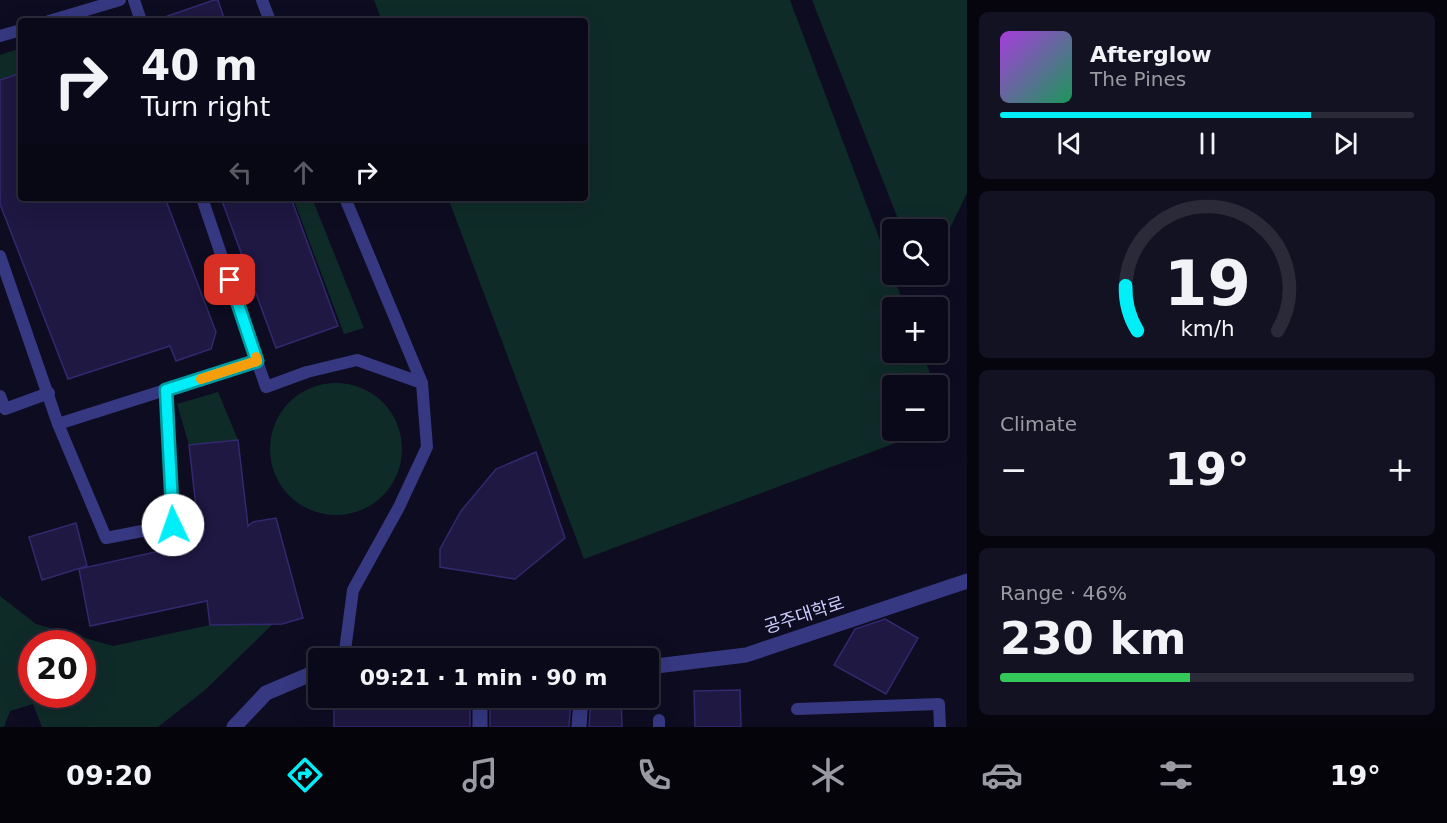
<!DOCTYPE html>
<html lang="en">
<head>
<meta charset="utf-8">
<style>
  body { margin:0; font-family:"DejaVu Sans","Noto Sans KR",sans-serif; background:#131222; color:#f1f3f6; height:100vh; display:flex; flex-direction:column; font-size:22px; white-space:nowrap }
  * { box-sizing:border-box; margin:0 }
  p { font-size:20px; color:#999aa2 }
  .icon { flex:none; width:33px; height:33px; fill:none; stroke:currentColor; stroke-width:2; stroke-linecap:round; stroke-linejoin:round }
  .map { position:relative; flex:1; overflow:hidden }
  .panel { display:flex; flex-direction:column; gap:12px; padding:12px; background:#06050e; width:480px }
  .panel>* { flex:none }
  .banner { position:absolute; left:18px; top:18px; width:570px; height:183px; border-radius:6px; box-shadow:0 6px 24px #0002,0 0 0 2px #2a2a38; background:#0a0919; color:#f1f3f6; overflow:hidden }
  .buttons { position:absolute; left:882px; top:219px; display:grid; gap:12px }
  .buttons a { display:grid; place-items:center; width:66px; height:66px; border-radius:6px; background:#0a0919; box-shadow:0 6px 24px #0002,0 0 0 2px #2a2a38; font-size:30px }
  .speed { position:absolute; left:18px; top:630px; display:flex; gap:12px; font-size:30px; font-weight:700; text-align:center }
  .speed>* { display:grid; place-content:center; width:78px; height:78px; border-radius:50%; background:#0a0919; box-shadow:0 6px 24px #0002,0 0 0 2px #2a2a38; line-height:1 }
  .speed .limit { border:9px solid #d22; background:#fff; color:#111 }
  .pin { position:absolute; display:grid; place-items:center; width:51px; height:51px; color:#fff; margin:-26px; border-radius:12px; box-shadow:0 3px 9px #0006 }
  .me { position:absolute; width:66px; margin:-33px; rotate:357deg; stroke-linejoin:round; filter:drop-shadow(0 0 4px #0008) }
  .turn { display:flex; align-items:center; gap:21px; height:126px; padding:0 24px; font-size:27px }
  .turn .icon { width:78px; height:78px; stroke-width:2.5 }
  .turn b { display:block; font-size:42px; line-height:51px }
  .lanes { display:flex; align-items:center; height:57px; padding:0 24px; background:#0003; justify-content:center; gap:30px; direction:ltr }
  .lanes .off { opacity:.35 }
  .big { font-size:45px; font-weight:800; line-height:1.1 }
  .panel .tile { flex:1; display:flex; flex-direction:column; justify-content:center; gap:9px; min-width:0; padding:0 21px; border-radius:9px; background:#131222 }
  .panel .dial { align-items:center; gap:0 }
  .dial svg { height:156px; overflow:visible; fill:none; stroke:#2a2a38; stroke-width:7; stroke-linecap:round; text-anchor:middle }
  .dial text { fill:#f1f3f6; stroke:none }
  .song { display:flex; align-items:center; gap:18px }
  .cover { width:72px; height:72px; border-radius:9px; background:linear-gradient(135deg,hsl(280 70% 55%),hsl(150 70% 35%)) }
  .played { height:6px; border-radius:3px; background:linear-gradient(90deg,#00eef7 75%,#2a2a38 75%) }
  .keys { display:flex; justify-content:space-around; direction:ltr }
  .heat { display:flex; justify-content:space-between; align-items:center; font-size:33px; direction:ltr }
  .charge { height:9px; border-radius:4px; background:linear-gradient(90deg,#34c759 46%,#2a2a38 0) }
  .trip { position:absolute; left:308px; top:648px; width:351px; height:60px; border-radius:6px; background:#0a0919; box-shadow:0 6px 24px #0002,0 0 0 2px #2a2a38; font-weight:800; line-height:60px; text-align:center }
  .dock { display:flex; height:96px; justify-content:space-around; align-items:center; background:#04040a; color:#999aa2 }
  .dock .icon { width:42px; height:42px }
  .dock .selected { color:#00eef7 }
  .dock b { font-size:27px; color:#f1f3f6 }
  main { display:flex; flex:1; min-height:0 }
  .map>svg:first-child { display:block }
  .green { fill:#0f2b28; fill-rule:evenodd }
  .building { fill:#1e1842; stroke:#32296f; stroke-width:1.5 }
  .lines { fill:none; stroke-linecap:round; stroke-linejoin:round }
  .service { stroke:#363881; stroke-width:12 }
  .minor { stroke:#363881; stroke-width:15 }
  .tertiary { stroke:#363881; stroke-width:15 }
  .route-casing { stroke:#009ba1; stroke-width:15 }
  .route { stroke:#00eef7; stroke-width:10 }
  .slow { stroke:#f59e0b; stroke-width:10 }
  .labels { text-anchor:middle; stroke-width:6; stroke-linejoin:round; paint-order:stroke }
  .street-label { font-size:18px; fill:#cfccff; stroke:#0e0c21 }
</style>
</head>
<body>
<main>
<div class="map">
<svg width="967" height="727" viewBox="0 0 967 727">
  <rect width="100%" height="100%" fill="#0e0c21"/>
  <!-- green -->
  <g class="green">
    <polygon points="374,0 790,0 905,307 892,308 892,352 922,353 935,385 892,386 892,430 928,431 584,559 448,198 585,198 585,21 382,21"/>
    <polygon points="812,0 967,0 967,193 938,253 938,230 902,229"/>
    <polygon points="21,48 21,73 0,80 0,55"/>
    <polygon points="293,198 312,198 364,328 344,334"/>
    <circle cx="336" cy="449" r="66"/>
    <polygon points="218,392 238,440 189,445 177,404"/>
    <polygon points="938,393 949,423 938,427"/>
    <path d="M0,596l36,28 77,22 97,-21 63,-1 -68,66 -47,37h-116l-9,-23 -23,7 -6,16h-4zM32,644h50v50h-50z"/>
  </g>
  <!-- building -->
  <g class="building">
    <polygon points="214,0 218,0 225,21 163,21 162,18"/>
    <polygon points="21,73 21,198 165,198 216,332 211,349 176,361 170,346 68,379 0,204 0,80"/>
    <polygon points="221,198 291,198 338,326 276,348"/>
    <polygon points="238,440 248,526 253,522 276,518 303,618 282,624 210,625 207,601 90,626 79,569 200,542 189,445"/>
    <polygon points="536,452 565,538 515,579 440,567 440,549 461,511 496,469"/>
    <polygon points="76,523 87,566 42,580 29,537"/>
    <polygon points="885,619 918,638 886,694 834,665 855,629"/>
    <polygon points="740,690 741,727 695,727 694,691"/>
    <rect x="334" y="698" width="136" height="29"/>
    <polygon points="490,698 571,698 569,727 490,727"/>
    <polygon points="591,698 621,698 622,727 589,727"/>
  </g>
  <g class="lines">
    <!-- service -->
    <g class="service">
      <polyline points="134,0 141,21"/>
      <polyline points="262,0 270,21"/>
      <polyline points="49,21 120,0"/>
      <polyline points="0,36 21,30"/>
      <polyline points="202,198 257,361"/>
      <polyline points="0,256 58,424 257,361 266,387 307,372 357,360 422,383"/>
      <polyline points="0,396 5,409 49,393"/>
      <polyline points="58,424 106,538 173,525 166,390"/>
      <polyline points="344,658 353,590 399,507 427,447 422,383 345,198"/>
      <polyline points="797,709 939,704 940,727"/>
      <polyline points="659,720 659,727"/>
    </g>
    <!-- minor -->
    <g class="minor">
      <polyline points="480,698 480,727"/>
      <polyline points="579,727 581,698"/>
    </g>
    <!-- tertiary -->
    <g class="tertiary">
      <polyline points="376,658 453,658"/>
      <polyline points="648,667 746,655 967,581"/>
      <polyline points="234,727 266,693 318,671"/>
    </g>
  </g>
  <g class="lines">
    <!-- route casing -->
    <g class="route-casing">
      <polyline id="route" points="173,525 166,390 257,361 230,280"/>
    </g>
    <!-- route -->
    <use href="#route" class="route"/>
    <!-- slow -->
    <polyline class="slow" points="201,379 257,361 256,357"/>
  </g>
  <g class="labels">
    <!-- street labels -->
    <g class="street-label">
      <text transform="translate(804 615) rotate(-18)" y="6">공주대학로</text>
    </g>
  </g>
</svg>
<div class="buttons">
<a><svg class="icon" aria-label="search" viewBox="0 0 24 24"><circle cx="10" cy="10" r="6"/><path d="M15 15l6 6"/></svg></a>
<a>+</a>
<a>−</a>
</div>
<div class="speed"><div class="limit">20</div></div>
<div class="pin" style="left:230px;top:280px;background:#d93025"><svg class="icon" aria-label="arrive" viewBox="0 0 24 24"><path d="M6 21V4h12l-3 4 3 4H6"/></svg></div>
<svg class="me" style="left:173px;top:525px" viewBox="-20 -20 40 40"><circle r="19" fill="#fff"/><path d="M0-13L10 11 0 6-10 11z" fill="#00eef7"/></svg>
<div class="trip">09:21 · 1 min · 90 m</div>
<div class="banner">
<div class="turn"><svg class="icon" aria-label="right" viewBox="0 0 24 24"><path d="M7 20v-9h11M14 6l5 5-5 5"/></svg><div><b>40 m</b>Turn right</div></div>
<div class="lanes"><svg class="icon off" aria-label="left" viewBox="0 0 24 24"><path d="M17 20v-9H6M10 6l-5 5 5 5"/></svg><svg class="icon off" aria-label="ahead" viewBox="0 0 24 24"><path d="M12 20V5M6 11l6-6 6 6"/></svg><svg class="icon" aria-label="right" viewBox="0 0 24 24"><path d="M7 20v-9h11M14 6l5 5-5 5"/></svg></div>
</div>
</div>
<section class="panel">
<div class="tile">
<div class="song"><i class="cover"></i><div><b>Afterglow</b><p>The Pines</p></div></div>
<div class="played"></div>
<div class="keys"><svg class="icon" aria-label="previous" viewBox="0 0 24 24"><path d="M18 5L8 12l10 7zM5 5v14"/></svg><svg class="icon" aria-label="pause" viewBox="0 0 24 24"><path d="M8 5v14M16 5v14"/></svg><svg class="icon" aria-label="next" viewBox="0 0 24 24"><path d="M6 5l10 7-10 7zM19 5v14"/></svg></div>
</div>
<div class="tile dial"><svg viewBox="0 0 100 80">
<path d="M14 69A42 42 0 1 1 86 69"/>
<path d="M14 69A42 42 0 0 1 8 46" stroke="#00eef7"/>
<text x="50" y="56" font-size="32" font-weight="700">19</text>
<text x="50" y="72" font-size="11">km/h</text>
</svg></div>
<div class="tile"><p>Climate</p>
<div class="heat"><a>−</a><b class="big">19°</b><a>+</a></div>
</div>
<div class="tile"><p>Range · 46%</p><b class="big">230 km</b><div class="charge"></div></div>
</section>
</main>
<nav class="dock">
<b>09:20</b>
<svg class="icon selected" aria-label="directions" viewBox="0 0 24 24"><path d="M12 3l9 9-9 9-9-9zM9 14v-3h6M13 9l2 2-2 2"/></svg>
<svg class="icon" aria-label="music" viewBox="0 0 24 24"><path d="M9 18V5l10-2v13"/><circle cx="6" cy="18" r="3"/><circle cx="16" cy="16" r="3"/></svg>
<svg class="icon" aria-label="phone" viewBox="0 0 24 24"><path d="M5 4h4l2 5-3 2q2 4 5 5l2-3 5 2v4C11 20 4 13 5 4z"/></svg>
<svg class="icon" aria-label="climate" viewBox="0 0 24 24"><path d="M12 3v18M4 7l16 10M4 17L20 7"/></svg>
<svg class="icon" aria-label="car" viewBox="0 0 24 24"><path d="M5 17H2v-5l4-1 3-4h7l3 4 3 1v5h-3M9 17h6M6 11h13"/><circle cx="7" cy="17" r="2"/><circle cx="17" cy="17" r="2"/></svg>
<svg class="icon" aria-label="filters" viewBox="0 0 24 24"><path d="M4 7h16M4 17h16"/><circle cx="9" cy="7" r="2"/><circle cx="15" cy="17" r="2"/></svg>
<b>19°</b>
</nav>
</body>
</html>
